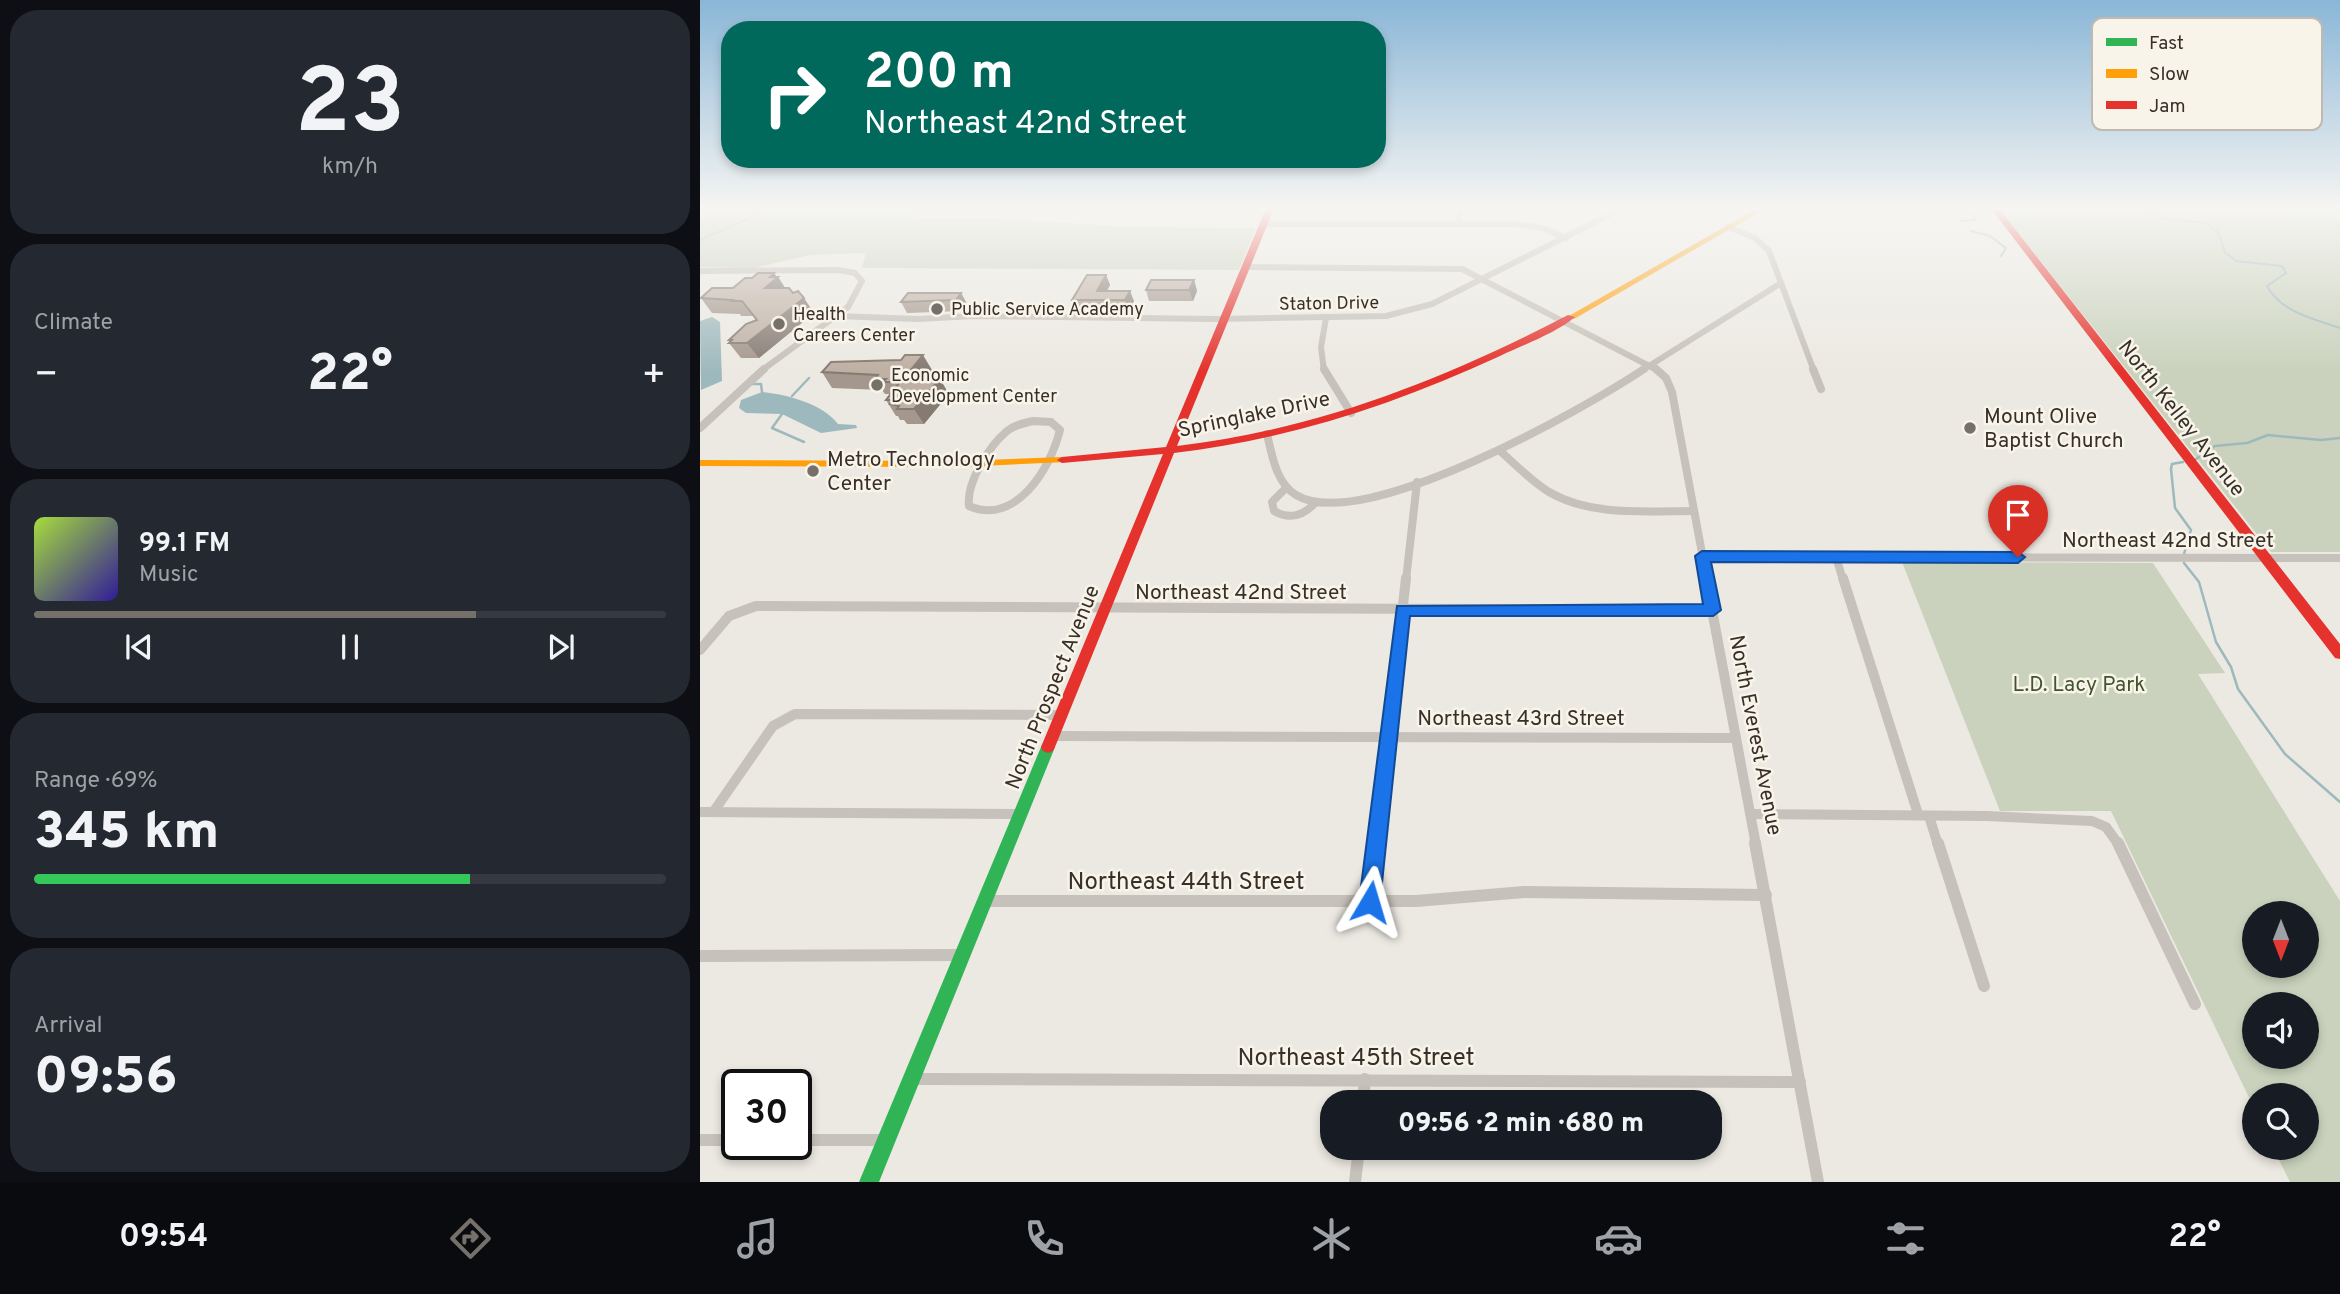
<!DOCTYPE html>
<html lang="en">
<head>
<meta charset="utf-8">
<style>
  body { margin:0; font-family:Overpass,sans-serif; background:#242831; color:#f1f3f6; height:100vh; display:flex; flex-direction:column; font-size:26px; white-space:nowrap }
  * { box-sizing:border-box; margin:0 }
  p { font-size:23px; color:#9ea1a6 }
  .icon { flex:none; width:38px; height:38px; fill:none; stroke:currentColor; stroke-width:2; stroke-linecap:round; stroke-linejoin:round }
  .map { position:relative; flex:1; overflow:hidden }
  .drawer { display:flex; flex-direction:column; gap:10px; padding:10px; background:#0d0f14; width:700px }
  .drawer>* { flex:none }
  .guide { position:absolute; left:21px; top:21px; width:665px; height:147px; border-radius:28px; box-shadow:0 4px 10px #0003; background:#00695c; color:#fff; overflow:hidden }
  .needle { width:46px; rotate:180deg }
  .fabs { position:absolute; left:1542px; top:901px; display:grid; gap:14px }
  .fabs a { display:grid; place-items:center; width:77px; height:77px; border-radius:50%; background:#171b24; box-shadow:0 4px 10px #0003; font-size:35px }
  .speed { position:absolute; left:21px; top:1069px; display:flex; gap:14px; font-size:35px; font-weight:700; text-align:center }
  .speed>* { display:grid; place-content:center; width:91px; height:91px; border-radius:50%; background:#171b24; box-shadow:0 4px 10px #0003; line-height:1 }
  .speed .limit { border:4px solid #111; border-radius:10px; background:#fff; color:#111 }
  .pin { position:absolute; display:grid; place-items:center; width:60px; height:60px; color:#fff; margin:-72px -30px; border-radius:50% 50% 50% 0; rotate:-45deg; box-shadow:0 0 7px #0007 }
  .pin .icon { rotate:45deg }
  .me { position:absolute; width:77px; margin:-38px; rotate:7deg; stroke-linejoin:round; filter:drop-shadow(0 0 5px #0008) }
  .turn { display:flex; align-items:center; gap:24px; height:147px; padding:0 28px; font-size:32px }
  .turn .icon { width:91px; height:91px; stroke-width:2.5 }
  .turn b { display:block; font-size:49px; line-height:60px }
  .big { font-size:52px; font-weight:800; line-height:1.1 }
  .drawer .card { flex:1; display:flex; flex-direction:column; justify-content:center; gap:10px; min-width:0; padding:0 24px; border-radius:28px; background:#242831 }
  .drawer .dial { align-items:center; gap:0 }
  .dial b { font-size:91px; line-height:1 }
  .song { display:flex; align-items:center; gap:21px }
  .cover { width:84px; height:84px; border-radius:10px; background:linear-gradient(135deg,hsl(80 70% 55%),hsl(250 70% 35%)) }
  .played { height:7px; border-radius:4px; background:linear-gradient(90deg,#76706a 70%,#363941 70%) }
  .keys { display:flex; justify-content:space-around; direction:ltr }
  .heat { display:flex; justify-content:space-between; align-items:center; font-size:38px; direction:ltr }
  .charge { height:10px; border-radius:5px; background:linear-gradient(90deg,#34c759 69%,#363941 0) }
  .trip { position:absolute; left:620px; top:1090px; width:402px; height:70px; border-radius:28px; background:#171b24; box-shadow:0 4px 10px #0003; font-weight:800; line-height:70px; text-align:center }
  .dock { display:flex; height:112px; justify-content:space-around; align-items:center; background:#090b0e; color:#9ea1a6 }
  .dock .icon { width:49px; height:49px }
  .dock .selected { color:#76706a }
  .dock b { font-size:32px; color:#f1f3f6 }
  main { display:flex; flex:1; min-height:0 }
  .map>svg:first-child { display:block }
  .green { fill:#cad2bd; fill-rule:evenodd }
  .water { fill:#9eb9bd }
  .lines { fill:none; stroke-linecap:round; stroke-linejoin:round }
  .stream-far1 { stroke:#9eb9bd; stroke-width:2 }
  .stream { stroke:#9eb9bd; stroke-width:2.5 }
  .street-far3 { stroke:#c6c1ba; stroke-width:6 }
  .street-far2 { stroke:#c6c1ba; stroke-width:8 }
  .street-far1 { stroke:#c6c1ba; stroke-width:10 }
  .street { stroke:#c6c1ba; stroke-width:12 }
  .fast { fill:#30b455; fill-rule:evenodd }
  .slow { fill:#ff9f0a; fill-rule:evenodd }
  .jam { fill:#e5322d; fill-rule:evenodd }
  .wall { fill:#a4978d }
  .shaded-wall { fill:#867b73 }
  .building { fill:#bfb0a4; stroke:#867b73; stroke-width:2 }
  .route { fill:#1a73e8; stroke:#114b97; stroke-width:2 }
  .poi-dot { fill:#76706a; stroke:#f9f4e9; stroke-width:2.5 }
  .labels { text-anchor:middle; stroke-width:5; stroke-linejoin:round; paint-order:stroke }
  .far-street-label { font-size:18px; fill:#372f29; stroke:#f9f4e9 }
  .far-poi-label { font-size:18px; fill:#372f29; stroke:#f9f4e9; text-anchor:start }
  .street-label { font-size:21px; fill:#372f29; stroke:#f9f4e9 }
  .poi-label { font-size:21px; fill:#372f29; stroke:#f9f4e9; text-anchor:start }
  .park-label { font-size:21px; fill:#40542e; stroke:#f9f4e9 }
  .near-street-label { font-size:24px; fill:#372f29; stroke:#f9f4e9 }
  .key { fill:#f9f4e9; stroke:#bfb9af; stroke-width:2 }
  .key-label { font-size:19px; fill:#372f29 }
</style>
</head>
<body>
<main>
<section class="drawer">
<div class="card dial"><b>23</b><p>km/h</p></div>
<div class="card"><p>Climate</p>
<div class="heat"><a>−</a><b class="big">22°</b><a>+</a></div>
</div>
<div class="card">
<div class="song"><i class="cover"></i><div><b>99.1 FM</b><p>Music</p></div></div>
<div class="played"></div>
<div class="keys"><svg class="icon" aria-label="previous" viewBox="0 0 24 24"><path d="M18 5L8 12l10 7zM5 5v14"/></svg><svg class="icon" aria-label="pause" viewBox="0 0 24 24"><path d="M8 5v14M16 5v14"/></svg><svg class="icon" aria-label="next" viewBox="0 0 24 24"><path d="M6 5l10 7-10 7zM19 5v14"/></svg></div>
</div>
<div class="card"><p>Range · 69%</p><b class="big">345 km</b><div class="charge"></div></div>
<div class="card"><p>Arrival</p><b class="big">09:56</b></div>
</section>
<div class="map">
<svg width="1640" height="1182" viewBox="0 0 1640 1182">
  <rect width="100%" height="100%" fill="#ece9e2"/>
  <!-- green -->
  <g class="green">
    <polygon points="32,206 223,206 212,218 295,218 428,227 556,228 539,270 162,268 166,253 110,255 54,268 0,267 0,219 9,212"/>
    <polygon points="1297,206 1640,206 1640,552 1571,552"/>
    <path d="M1202,562l251,1 72,110 -27,1 142,227v281h-50l-17,-34h33v-52h-52v12l-143,-297h-111zM1554,914h52v52h-52zM1554,1004h52v53h-52z"/>
  </g>
  <!-- water -->
  <g class="water">
    <polygon points="12,317 20,322 22,381 1,390 0,321"/>
    <path d="M62,392c24,2 61,12 76,32l18,1 1,3 -36,5 -39,-19 -36,-1 -7,-5 2,-8z"/>
  </g>
  <g class="lines">
    <!-- stream-far1 -->
    <g class="stream-far1">
      <path d="M1429,206l36,13 41,4 12,9 7,20 11,9 46,5 4,7 -19,13c14,26 47,33 73,42"/>
      <polyline points="1261,221 1276,220 1270,206"/>
      <polyline points="1271,231 1290,236 1306,248 1301,256"/>
      <polyline points="0,240 50,218 64,206"/>
    </g>
    <!-- stream -->
    <g class="stream">
      <polyline points="52,384 61,384 62,392"/>
      <polyline points="92,396 109,378"/>
      <polyline points="82,414 72,428 104,442"/>
      <polyline points="1496,459 1515,446 1547,443 1568,435 1621,440 1640,438"/>
      <polyline points="1483,462 1472,464 1471,469 1475,508 1491,530 1484,554"/>
      <polyline points="1484,563 1499,582 1516,642 1531,667 1538,689 1585,754 1640,802"/>
    </g>
    <!-- street-far3 -->
    <g class="street-far3">
      <polyline points="564,224 816,224 843,228 866,238"/>
      <polyline points="758,224 760,206"/>
      <polyline points="1028,227 1055,238 1069,251 1114,371"/>
      <polyline points="546,267 762,269 959,371"/>
      <polyline points="0,271 139,270 155,273 162,281 148,307 61,371"/>
      <polyline points="137,316 218,319 274,316 516,319 686,316 732,304 927,206"/>
      <polyline points="624,371 621,347 626,318"/>
      <polyline points="941,371 1081,283"/>
    </g>
    <!-- street-far2 -->
    <g class="street-far2">
      <polyline points="624,369 651,413"/>
      <polyline points="956,369 966,378 972,392 1007,580"/>
      <polyline points="1113,369 1121,389"/>
      <path d="M333,421l18,1 9,8c-10,40 -45,96 -91,76 -3,-23 20,-60 38,-75 7,-6 17,-8 26,-10z"/>
      <polyline points="0,428 64,369"/>
      <path d="M567,434c5,21 9,49 29,61 66,40 288,-86 348,-126"/>
      <path d="M799,450c16,14 32,31 50,42 43,25 97,19 145,19"/>
      <path d="M586,488l-14,14 2,9c16,9 29,5 41,-8"/>
      <polyline points="1002,557 1640,558"/>
      <polyline points="1136,557 1143,580"/>
      <polyline points="706,580 717,482"/>
    </g>
    <!-- street-far1 -->
    <g class="street-far1">
      <polyline points="1006,578 1056,845"/>
      <polyline points="1143,578 1218,814"/>
      <polyline points="0,650 29,616 56,606 1013,610"/>
      <polyline points="353,736 1036,738"/>
      <polyline points="14,811 73,726 95,714 362,715"/>
      <polyline points="0,812 321,814"/>
      <polyline points="1051,814 1287,816 1392,821 1406,827 1419,845"/>
      <polyline points="1229,816 1238,845"/>
      <polyline points="676,845 706,578"/>
    </g>
    <!-- street -->
    <g class="street">
      <polyline points="1055,843 1118,1182"/>
      <polyline points="1238,843 1284,986"/>
      <polyline points="1418,843 1495,1004"/>
      <polyline points="284,901 716,901 824,892 1066,895"/>
      <polyline points="670,902 677,843"/>
      <polyline points="0,956 263,955"/>
      <polyline points="212,1079 1100,1082"/>
      <polyline points="663,1102 665,1079"/>
      <polyline points="0,1140 37,1140"/>
      <polyline points="96,1140 186,1140"/>
      <polyline points="655,1182 659,1148"/>
    </g>
    <!-- fast -->
    <polygon class="fast" points="348,741 353,743 355,747 179,1182 159,1182 341,747 343,743"/>
    <!-- slow -->
    <g class="slow">
      <polygon points="1061,206 1070,206 874,319 867,317"/>
      <polygon points="362,457 366,458 367,460 366,462 260,467 0,466 0,460 260,461"/>
    </g>
    <!-- jam -->
    <g class="jam">
      <path d="M567,206h8l-98,240c139,-16 268,-67 391,-131l7,2c-19,16 -52,28 -75,39 -104,48 -212,84 -326,97l-119,294 -2,4 -5,2 -5,-2 -2,-4 122,-293 -101,9 -5,-3 5,-3 104,-10z"/>
      <polygon points="1289,206 1297,206 1640,644 1640,659 1635,658"/>
    </g>
  </g>
  <!-- wall -->
  <g class="wall">
    <polygon points="406,275 410,285 407,291 434,301 429,310 376,310 372,300"/>
    <polygon points="78,277 85,288 93,293 114,313 59,358 41,358 29,343 30,342 29,340 56,321 53,316 41,316 40,314 12,313 1,298 33,288 52,278"/>
    <polygon points="494,280 497,291 493,301 449,301 446,290"/>
    <polygon points="261,293 267,304 262,311 207,313 201,302"/>
    <polygon points="232,370 231,371 238,375 247,391 246,392 248,395 224,424 207,424 204,420 200,420 198,416 196,416 186,400 191,394 185,394 182,390 132,388 122,372"/>
  </g>
  <!-- shaded-wall -->
  <g class="shaded-wall">
    <polygon points="74,273 77,277 78,277 87,291 65,288 70,277"/>
    <polygon points="406,275 410,285 401,301 397,291"/>
    <polygon points="494,280 497,291 493,301 489,290"/>
    <polygon points="430,291 434,301 429,310 425,300"/>
    <polygon points="261,293 267,304 262,311 256,300"/>
    <polygon points="104,298 114,313 59,358 47,343"/>
    <polygon points="223,355 232,370 219,387 210,371"/>
    <polygon points="235,371 247,391 246,392 248,395 224,424 214,409"/>
  </g>
  <!-- building -->
  <g class="building">
    <polygon points="58,273 74,273 70,277 78,277 65,288 89,288 93,293 98,291 104,298 47,343 29,343 32,340 29,340 46,324 57,320 42,301 30,301 32,300 1,298 12,288 33,288 45,278 52,278"/>
    <polygon points="387,275 406,275 397,291 430,291 425,300 372,300"/>
    <polygon points="451,280 494,280 489,290 446,290"/>
    <polygon points="208,293 261,293 256,300 201,302"/>
    <polygon points="205,355 223,355 210,371 235,371 232,375 238,375 234,380 239,380 214,409 197,409 199,406 190,404 194,400 186,400 200,382 183,382 186,379 175,379 178,375 122,372 131,362 201,360"/>
  </g>
  <!-- sky -->
  <linearGradient id="sky" x2="0" y2="1"><stop stop-color="#8ab6d7"/><stop offset="0.56" stop-color="#f6f5f2"/><stop offset="1" stop-color="#f6f5f2" stop-opacity="0"/></linearGradient>
  <rect width="1640" height="371" fill="url(#sky)"/>
  <!-- route -->
  <polygon class="route" points="1002,551 1318,552 1325,557 1318,563 1011,562 1021,610 1013,616 710,616 680,902 677,909 670,912 662,909 659,902 697,606 1003,604 995,556"/>
  <!-- markers -->
  <g class="poi-dot">
    <circle cx="237" cy="309" r="7"/>
    <circle cx="79" cy="324" r="7"/>
    <circle cx="177" cy="385" r="7"/>
    <circle cx="1270" cy="428" r="7"/>
    <circle cx="113" cy="471" r="7"/>
  </g>
  <g class="labels">
    <!-- far-street labels -->
    <g class="far-street-label">
      <text transform="translate(629 303) rotate(-1)" y="6">Staton Drive</text>
    </g>
    <!-- far-poi labels -->
    <g class="far-poi-label">
      <text x="251" y="315">Public Service Academy</text>
      <text x="93" y="320">Health<tspan x="93" dy="21">Careers Center</tspan></text>
      <text x="191" y="381">Economic<tspan x="191" dy="21">Development Center</tspan></text>
    </g>
    <!-- street labels -->
    <g class="street-label">
      <text transform="translate(554 414) rotate(-12)" y="7">Springlake Drive</text>
      <text transform="translate(1482 418) rotate(52)" y="7">North Kelley Avenue</text>
      <text x="1468" y="547">Northeast 42nd Street</text>
      <text x="541" y="599">Northeast 42nd Street</text>
      <text transform="translate(352 687) rotate(-68)" y="7">North Prospect Avenue</text>
      <text x="821" y="725">Northeast 43rd Street</text>
      <text transform="translate(1056 735) rotate(79)" y="7">North Everest Avenue</text>
    </g>
    <!-- poi labels -->
    <g class="poi-label">
      <text x="1284" y="423">Mount Olive<tspan x="1284" dy="24">Baptist Church</tspan></text>
      <text x="127" y="466">Metro Technology<tspan x="127" dy="24">Center</tspan></text>
    </g>
    <!-- park labels -->
    <g class="park-label">
      <text x="1379" y="691">L.D. Lacy Park</text>
    </g>
    <!-- near-street labels -->
    <g class="near-street-label">
      <text x="486" y="889">Northeast 44th Street</text>
      <text x="656" y="1065">Northeast 45th Street</text>
    </g>
  </g>
  <!-- legend -->
  <rect x="1392" y="18" width="230" height="112" rx="10" class="key"/>
  <rect x="1406" y="38" width="31" height="8" fill="#30b455"/>
  <rect x="1406" y="69" width="31" height="9" fill="#ff9f0a"/>
  <rect x="1406" y="101" width="31" height="8" fill="#e5322d"/>
  <g class="key-label">
    <text x="1449" y="49">Fast</text>
    <text x="1449" y="80">Slow</text>
    <text x="1449" y="112">Jam</text>
  </g>
</svg>
<div class="fabs">
<a><svg class="needle" viewBox="-14 -14 28 28"><path d="M0-13l5 13h-10z" fill="#e53935"/><path d="M0 13l5-13h-10z" fill="#9ea1a6"/></svg></a>
<a><svg class="icon" aria-label="sound" viewBox="0 0 24 24"><path d="M4 9h4l5-4v14l-5-4H4zM17 9q2 3 0 6"/></svg></a>
<a><svg class="icon" aria-label="search" viewBox="0 0 24 24"><circle cx="10" cy="10" r="6"/><path d="M15 15l6 6"/></svg></a>
</div>
<div class="speed"><div class="limit">30</div></div>
<div class="pin" style="left:1318px;top:557px;background:#d93025"><svg class="icon" aria-label="arrive" viewBox="0 0 24 24"><path d="M6 21V4h12l-3 4 3 4H6"/></svg></div>
<svg class="me" style="left:670px;top:902px" viewBox="-20 -20 40 40"><path d="M0-17L14 15 0 8-14 15z" fill="#1a73e8" stroke="#fff" stroke-width="4"/></svg>
<div class="trip">09:56 · 2 min · 680 m</div>
<div class="guide">
<div class="turn"><svg class="icon" aria-label="right" viewBox="0 0 24 24"><path d="M7 20v-9h11M14 6l5 5-5 5"/></svg><div><b>200 m</b>Northeast 42nd Street</div></div>
</div>
</div>
</main>
<nav class="dock">
<b>09:54</b>
<svg class="icon selected" aria-label="directions" viewBox="0 0 24 24"><path d="M12 3l9 9-9 9-9-9zM9 14v-3h6M13 9l2 2-2 2"/></svg>
<svg class="icon" aria-label="music" viewBox="0 0 24 24"><path d="M9 18V5l10-2v13"/><circle cx="6" cy="18" r="3"/><circle cx="16" cy="16" r="3"/></svg>
<svg class="icon" aria-label="phone" viewBox="0 0 24 24"><path d="M5 4h4l2 5-3 2q2 4 5 5l2-3 5 2v4C11 20 4 13 5 4z"/></svg>
<svg class="icon" aria-label="climate" viewBox="0 0 24 24"><path d="M12 3v18M4 7l16 10M4 17L20 7"/></svg>
<svg class="icon" aria-label="car" viewBox="0 0 24 24"><path d="M5 17H2v-5l4-1 3-4h7l3 4 3 1v5h-3M9 17h6M6 11h13"/><circle cx="7" cy="17" r="2"/><circle cx="17" cy="17" r="2"/></svg>
<svg class="icon" aria-label="filters" viewBox="0 0 24 24"><path d="M4 7h16M4 17h16"/><circle cx="9" cy="7" r="2"/><circle cx="15" cy="17" r="2"/></svg>
<b>22°</b>
</nav>
</body>
</html>
